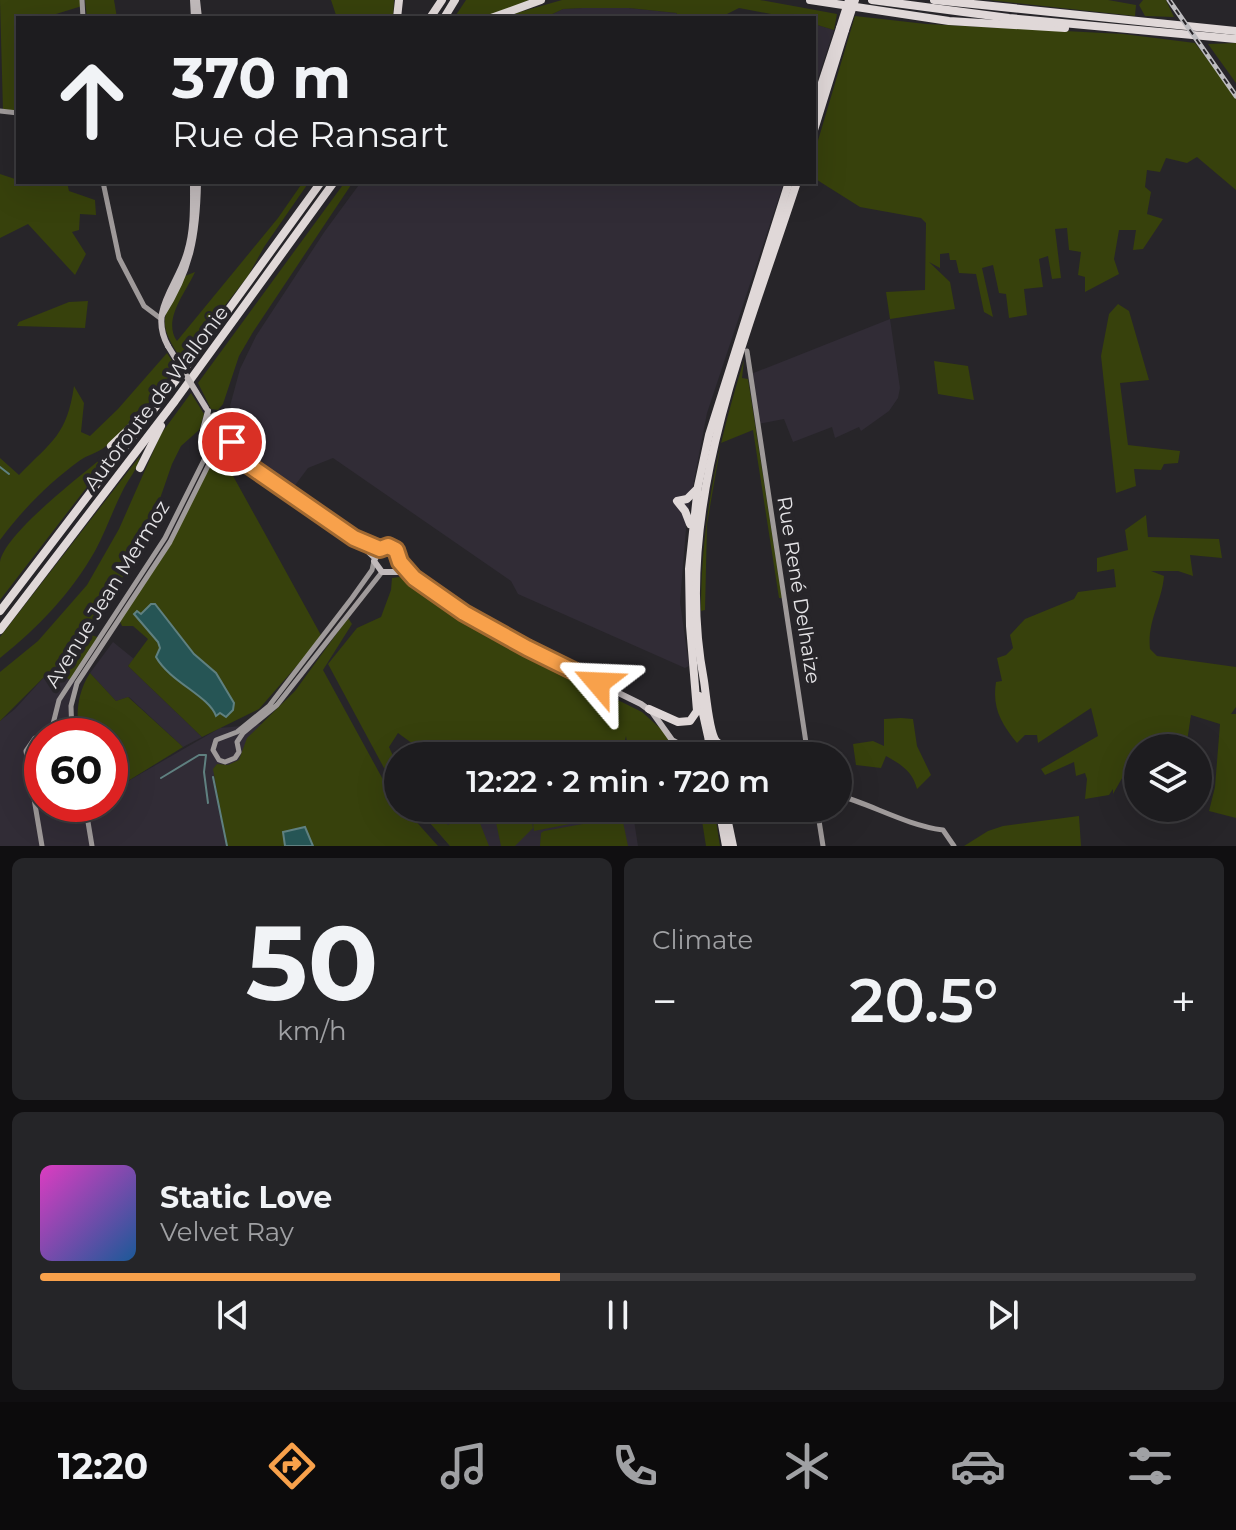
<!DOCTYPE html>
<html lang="en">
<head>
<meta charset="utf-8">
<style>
  body { margin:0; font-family:Montserrat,sans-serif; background:#252528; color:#f1f3f6; height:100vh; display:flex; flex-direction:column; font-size:30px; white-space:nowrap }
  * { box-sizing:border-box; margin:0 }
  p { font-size:26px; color:#a0a1a4 }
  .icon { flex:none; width:44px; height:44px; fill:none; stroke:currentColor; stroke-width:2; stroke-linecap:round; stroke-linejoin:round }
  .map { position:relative; height:846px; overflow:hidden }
  .panel { display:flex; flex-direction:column; gap:12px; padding:12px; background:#100f11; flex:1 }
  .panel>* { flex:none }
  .hud { position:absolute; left:16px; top:16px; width:800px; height:168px; border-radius:0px; box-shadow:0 8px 32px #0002,0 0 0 2px #3b3a3d; background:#1d1c1f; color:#f1f3f6; overflow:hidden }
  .controls { position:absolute; left:1124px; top:734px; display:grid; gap:16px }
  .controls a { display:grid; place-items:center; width:88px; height:88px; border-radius:50%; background:#1d1c1f; box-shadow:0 8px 32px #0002,0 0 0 2px #3b3a3d; font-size:40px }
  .speed { position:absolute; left:24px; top:718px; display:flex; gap:16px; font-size:40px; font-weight:700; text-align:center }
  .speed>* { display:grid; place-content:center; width:104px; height:104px; border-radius:50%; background:#1d1c1f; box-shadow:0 8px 32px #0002,0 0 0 2px #3b3a3d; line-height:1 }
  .speed .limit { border:12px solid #d22; background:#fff; color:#111 }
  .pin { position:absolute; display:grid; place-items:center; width:68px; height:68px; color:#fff; margin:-34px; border:4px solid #fff; border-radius:50%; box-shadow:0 2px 8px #0007 }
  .me { position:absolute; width:88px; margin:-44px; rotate:296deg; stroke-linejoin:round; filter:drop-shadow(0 0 6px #0008) }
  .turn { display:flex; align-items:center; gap:28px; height:168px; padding:0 24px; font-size:36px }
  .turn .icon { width:104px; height:104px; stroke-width:2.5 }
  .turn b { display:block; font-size:56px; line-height:68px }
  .big { font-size:60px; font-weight:600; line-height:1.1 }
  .panel .card { flex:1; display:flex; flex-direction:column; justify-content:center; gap:12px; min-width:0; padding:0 28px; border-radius:12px; background:#252528 }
  .panel .dial { align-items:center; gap:0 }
  .dial b { font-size:104px; line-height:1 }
  .song { display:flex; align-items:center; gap:24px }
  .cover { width:96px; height:96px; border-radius:12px; background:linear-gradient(135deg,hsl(310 70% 55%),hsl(210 70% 35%)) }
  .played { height:8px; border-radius:4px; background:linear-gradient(90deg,#f8a14b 45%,#3b3a3d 45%) }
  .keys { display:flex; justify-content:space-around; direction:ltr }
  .heat { display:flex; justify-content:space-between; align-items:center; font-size:44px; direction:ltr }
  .panel .tiles { flex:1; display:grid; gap:12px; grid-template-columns:1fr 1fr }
  .card:last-child { grid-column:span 2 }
  .trip { position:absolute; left:384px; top:742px; width:468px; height:80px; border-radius:40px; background:#1d1c1f; box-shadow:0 8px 32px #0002,0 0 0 2px #3b3a3d; font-weight:600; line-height:80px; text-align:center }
  .tab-bar { display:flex; height:128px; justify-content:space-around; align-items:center; background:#0c0b0c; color:#a0a1a4 }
  .tab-bar .icon { width:56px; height:56px }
  .tab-bar .on { color:#f8a14b }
  .tab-bar b { font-size:36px; color:#f1f3f6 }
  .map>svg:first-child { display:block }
  .built { fill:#312c36 }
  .green { fill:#37410c }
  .water { fill:#265555; stroke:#5f8080; stroke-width:2 }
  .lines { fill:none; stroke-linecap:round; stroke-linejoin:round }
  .stream { stroke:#5f8080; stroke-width:2 }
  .secondary { stroke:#9f9a9a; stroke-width:5 }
  .primary { stroke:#c1babb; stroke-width:6 }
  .highway { stroke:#e0d8d8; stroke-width:8 }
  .rail-casing { stroke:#bdbcbf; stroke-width:5 }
  .rail { stroke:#272529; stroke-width:2; stroke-dasharray:6; stroke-linecap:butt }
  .primary-bridge { stroke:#c1babb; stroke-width:6 }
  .highway-bridge { stroke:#e0d8d8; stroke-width:8 }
  .route-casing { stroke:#a16931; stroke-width:20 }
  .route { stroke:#f8a14b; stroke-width:14 }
  .labels { text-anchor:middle; stroke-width:8; stroke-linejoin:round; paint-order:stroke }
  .street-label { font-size:20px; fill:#e4e3e6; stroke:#272529 }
</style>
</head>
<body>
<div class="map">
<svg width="1236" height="846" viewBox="0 0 1236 846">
  <rect width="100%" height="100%" fill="#272529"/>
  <!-- built -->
  <g class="built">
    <polygon points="582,8 629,8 677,13 674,18 544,18 563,9"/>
    <polygon points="814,24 834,30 814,90"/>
    <polygon points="361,182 784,182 707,413 687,517 680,602 689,666 685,668 518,594 511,581 333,458 308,468 293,488 232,445 239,431 230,406 240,369 256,336 325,231"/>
    <polygon points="890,319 900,388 898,398 889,411 861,431 859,427 835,438 832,427 793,442 784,419 758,424 751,374"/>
    <polygon points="113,642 134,659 128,666 202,737 183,747 129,697 116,701 90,673"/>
    <polygon points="57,672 77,683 73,694 72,736 42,736 42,804 91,804 93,812 102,804 110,804 110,796 123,784 220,728 262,724 349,846 0,846 0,721 15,709 47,674"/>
    <polygon points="417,808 632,808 638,846 450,846"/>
  </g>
  <!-- green -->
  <g class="green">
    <polygon points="0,0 82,0 82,6 43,18 18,18 18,113 3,112"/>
    <polygon points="85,0 114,0 117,18 87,18"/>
    <polygon points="331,0 394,0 393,18 337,18"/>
    <polygon points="466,0 529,0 486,18 454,18"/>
    <polygon points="562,0 760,0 837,14 834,30 814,24 814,18 792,18 739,8 719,18 674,18 677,13 629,8 582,8 563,9 544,18 499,18"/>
    <polygon points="989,0 1108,0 1136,5 1135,16"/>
    <polygon points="1143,0 1166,0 1174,17 1145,16 1139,5"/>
    <polygon points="855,16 926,24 1123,34 1195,43 1236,97 1236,190 1197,157 1187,163 1166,158 1160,172 1147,170 1145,187 1151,192 1147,214 1163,219 1143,249 1133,250 1136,230 1119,230 1114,259 1119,274 1085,292 1085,277 1078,275 1081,252 1069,250 1067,228 1055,229 1061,278 1052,279 1048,256 1039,259 1043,287 1024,289 1027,315 1009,318 1006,294 999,293 993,265 982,268 993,317 984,312 976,274 959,273 956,260 950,260 949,253 940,254 940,268 929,262 950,282 955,309 890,319 886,292 925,290 926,223 921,218 860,207 814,178 814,154"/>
    <polygon points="1236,43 1236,83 1208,44"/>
    <polygon points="0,174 18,180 18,182 40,186 41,182 67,182 69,191 95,200 96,215 80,214 79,230 72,232 86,254 75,275 28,224 0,238"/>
    <path d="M303,182h6l-45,65 -16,29 -66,84c-28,-41 -18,-43 3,-84l10,-4c-9,20 -33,48 -18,69l101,-123z"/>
    <polygon points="345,182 353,182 253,332 239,356 223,404 218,410 211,409 198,383"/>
    <polygon points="88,301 85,328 17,326 19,322 69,302"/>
    <polygon points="1118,304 1129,311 1149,380 1120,383 1128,445 1180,451 1178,463 1164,464 1161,470 1134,469 1136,486 1116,493 1101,356 1109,314"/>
    <path d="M167,353l9,14c-21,28 -42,58 -70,79 -8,7 -19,9 -27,15 -30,22 -57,49 -79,79v-82l19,17c33,-34 48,-40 55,-89l10,17 -3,29 9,4 28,-27z"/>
    <path d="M744,360l-2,18 6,1 34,219h-3l-26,-168 -32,13 -14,81 -2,86 -4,1c0,-90 17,-167 43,-251z"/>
    <polygon points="934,361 968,366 974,400 938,394"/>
    <polygon points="191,393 204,414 199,430 181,446 172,464 155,513 130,566 86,633 100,638 71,681 62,674 47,674 0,721 0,672 38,641 87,585 119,529 161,434"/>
    <circle cx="219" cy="431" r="12"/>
    <path d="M120,443v1l-120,156c0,-12 0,-26 0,-38 5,-31 94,-96 120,-119z"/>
    <polygon points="223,448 233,462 232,474 322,637 259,709 202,737 128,666 148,639 133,626 122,626 119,619 170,542 212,455"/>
    <path d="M140,456c-2,12 -10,21 -16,32 -11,21 -18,43 -29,63 -24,42 -57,77 -95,107v-21z"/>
    <path d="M1146,515l2,22 71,2 3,19 -32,-3 3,21 -15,-5h-27l13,5c-2,26 -17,45 -14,73l7,7 79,11v40l-5,7h5v104l-27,-7 6,-24 5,-63 -29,-9 -5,33h-48v35l-3,15 -4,1 2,-32 -4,-1 -16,28v-5l-4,6 -24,4 2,-20 -2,-6 -9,3 -2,-14 -29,13 -4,-6 57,-33 -7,-28 -53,35 -1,-8h-12l-8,8c-16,-20 -25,-35 -21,-61l6,-1 -5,-23 9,-3 7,-7 -3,-13 15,-16 49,-20 4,-7 38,-5 -2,-18 -17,3v-14l31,-8 -3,-20z"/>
    <polygon points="406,576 477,630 642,712 691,756 660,756 649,748 637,752 633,743 634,754 629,755 626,736 621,756 417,756 413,744 398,733 389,747 398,767 384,768 328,664 357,628 381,617 391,590 392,578"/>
    <polygon points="348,618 352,624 323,670 392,796 398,801 398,808 404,808 438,846 227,846 213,769 217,764 228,765 239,760 247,738 295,691"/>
    <path d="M90,673l26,28 12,-4 55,50 -60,37 -13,12v-60h-31c-3,-22 -2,-43 11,-63z"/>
    <path d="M901,718l12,1 4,27 14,29 -14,14c-4,-17 -16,-25 -31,-33l-5,12 -25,-3 -3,-21 20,-3 11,5v-27z"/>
    <polygon points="417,808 432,808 448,825 474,808 489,846 450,846"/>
    <polygon points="493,808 529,808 533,828 515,846 501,846"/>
    <polygon points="531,808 632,808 634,820 611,816 534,831"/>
    <polygon points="700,808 714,808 720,846 706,846"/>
    <polygon points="1079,816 1081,846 964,846 988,831 1003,826"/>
    <polygon points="616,818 623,822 628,846 540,846 541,833 544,831"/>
  </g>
  <!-- water -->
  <g class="water">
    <path d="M151,604h4l39,50 22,19 18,30 -1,7 -7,7 -6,-4 -4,3c-7,-20 -46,-34 -60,-59l4,-9 -2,-6 -24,-28 3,-3 4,3z"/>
    <polygon points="305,827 313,846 285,846 283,832"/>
  </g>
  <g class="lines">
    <!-- stream -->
    <g class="stream">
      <polyline points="0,467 9,474"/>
      <polyline points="213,777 227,846"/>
      <polyline points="161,778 199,755 206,755 204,772 208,803"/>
    </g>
    <!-- secondary -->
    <g class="secondary">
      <polyline points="82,0 83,18"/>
      <polyline points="0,111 18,113"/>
      <polyline points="103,182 119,258 144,306 160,318"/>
      <polyline points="747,351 808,756"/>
      <polyline points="374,561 372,570 352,598 269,706 237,732 216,740 213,750 219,760 225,762 235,758 239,752 237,742 243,733 277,705 382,572"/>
      <polyline points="51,732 59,700 165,538 208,452 208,444"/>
      <polyline points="51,732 63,736"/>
      <polyline points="72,736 71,706 77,683 170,542 217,448"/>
      <polyline points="726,749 740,756"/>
      <path d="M838,795c35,10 68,30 105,35l11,16"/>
      <polyline points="85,804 92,846"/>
      <polyline points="817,808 823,846"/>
      <polyline points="42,846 26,751 35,738 51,732"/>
    </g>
    <!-- primary -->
    <g class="primary">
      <polyline points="193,0 194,18"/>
      <polyline points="197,0 199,18"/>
      <path d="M162,315c29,-45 35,-80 36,-133"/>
      <path d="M168,346c-20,-36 10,-60 19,-94 7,-23 6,-47 6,-70"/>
      <path d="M207,420l8,-5 13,2 8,12c0,12 -7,19 -19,19l-12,-8 -2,-10 5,-19"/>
      <polyline points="223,448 234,453 354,538 374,557"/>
      <path d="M364,543c13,7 22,1 32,7l4,12 11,13"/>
      <polyline points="380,549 374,561 382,572 401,572 414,578 464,613 527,648 641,704 652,712 672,740 699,755"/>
    </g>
    <!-- highway -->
    <g class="highway">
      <polyline points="810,0 949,21 1065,28"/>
      <polyline points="872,0 1009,18 1236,39"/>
      <polyline points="934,0 1236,31"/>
      <polyline points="397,18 399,0"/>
      <polyline points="430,18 442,0"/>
      <polyline points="444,18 455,0"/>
      <polyline points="491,18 541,0"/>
      <polyline points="814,107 840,28"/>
      <polyline points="814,130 845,30"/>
      <polyline points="111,446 145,414"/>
      <polyline points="140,468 161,426"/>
      <polyline points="690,524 685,511 677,501 687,499 696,490"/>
      <polyline points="0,611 205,342 321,182"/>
      <polyline points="0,630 175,401 334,182"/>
      <polyline points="699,696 709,741"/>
      <polyline points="649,709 678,722 690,721 697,711 690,626 689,569 698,486 709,435 789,182"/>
      <polyline points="699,756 703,745 711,741"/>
      <path d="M726,756l-1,-7c-2,-3 -6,-5 -9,-8 -7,-9 -10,-47 -12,-60 -33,-171 41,-339 93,-499"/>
      <polyline points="719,808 726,846"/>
      <polyline points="725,808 733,846"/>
    </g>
    <!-- rail casing -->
    <g class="rail-casing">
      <polyline id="rail" points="1169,0 1236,96"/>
    </g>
    <!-- rail -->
    <use href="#rail" class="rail"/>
    <!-- primary-bridge -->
    <polyline class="primary-bridge" points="168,346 206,408"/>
    <!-- highway-bridge -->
    <g class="highway-bridge">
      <polyline points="840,28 849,0"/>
      <polyline points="845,30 855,0"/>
    </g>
  </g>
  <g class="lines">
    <!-- route casing -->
    <g class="route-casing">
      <polyline id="route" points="232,442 237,457 354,538 380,549 388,546 396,550 400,562 414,578 464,613 527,648 598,683"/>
    </g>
    <!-- route -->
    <use href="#route" class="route"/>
  </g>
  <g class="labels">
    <!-- street labels -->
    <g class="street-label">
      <text transform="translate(156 398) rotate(-53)" y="7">Autoroute de Wallonie</text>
      <text transform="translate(799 590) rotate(81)" y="7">Rue René Delhaize</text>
      <text transform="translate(107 594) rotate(-58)" y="7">Avenue Jean Mermoz</text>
    </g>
  </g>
</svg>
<div class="controls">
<a><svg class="icon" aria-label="layers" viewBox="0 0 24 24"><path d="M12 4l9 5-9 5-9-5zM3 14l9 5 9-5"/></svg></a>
</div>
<div class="speed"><div class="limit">60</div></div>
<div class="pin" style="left:232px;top:442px;background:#d93025"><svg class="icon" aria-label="arrive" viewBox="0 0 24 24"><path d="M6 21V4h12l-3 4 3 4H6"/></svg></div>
<svg class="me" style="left:598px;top:683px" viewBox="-20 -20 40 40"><path d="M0-17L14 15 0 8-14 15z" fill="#f8a14b" stroke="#fff" stroke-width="4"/></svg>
<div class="trip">12:22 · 2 min · 720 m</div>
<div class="hud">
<div class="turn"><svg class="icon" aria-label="ahead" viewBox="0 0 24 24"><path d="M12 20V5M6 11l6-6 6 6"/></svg><div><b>370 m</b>Rue de Ransart</div></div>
</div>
</div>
<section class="panel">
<div class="tiles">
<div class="card dial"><b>50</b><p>km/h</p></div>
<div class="card"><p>Climate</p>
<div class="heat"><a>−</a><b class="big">20.5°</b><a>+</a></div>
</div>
<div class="card">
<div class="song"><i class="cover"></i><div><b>Static Love</b><p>Velvet Ray</p></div></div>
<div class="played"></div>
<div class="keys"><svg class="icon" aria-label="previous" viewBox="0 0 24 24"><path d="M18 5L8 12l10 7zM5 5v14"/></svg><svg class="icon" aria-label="pause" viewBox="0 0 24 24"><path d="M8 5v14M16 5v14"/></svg><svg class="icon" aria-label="next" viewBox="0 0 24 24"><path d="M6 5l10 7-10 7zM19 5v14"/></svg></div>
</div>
</div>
</section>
<nav class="tab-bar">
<b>12:20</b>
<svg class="icon on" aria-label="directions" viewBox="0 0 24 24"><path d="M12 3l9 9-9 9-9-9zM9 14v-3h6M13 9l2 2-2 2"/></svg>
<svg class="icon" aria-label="music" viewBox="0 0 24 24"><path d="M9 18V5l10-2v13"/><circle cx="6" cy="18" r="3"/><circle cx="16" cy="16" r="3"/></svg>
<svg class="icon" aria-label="phone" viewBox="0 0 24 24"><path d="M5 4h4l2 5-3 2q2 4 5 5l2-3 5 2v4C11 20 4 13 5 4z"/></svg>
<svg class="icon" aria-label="climate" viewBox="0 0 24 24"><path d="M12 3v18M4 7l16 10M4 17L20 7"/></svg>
<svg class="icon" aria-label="car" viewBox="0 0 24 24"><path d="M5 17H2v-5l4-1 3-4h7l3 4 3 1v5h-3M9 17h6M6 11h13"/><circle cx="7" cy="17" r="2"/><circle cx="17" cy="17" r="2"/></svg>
<svg class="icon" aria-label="filters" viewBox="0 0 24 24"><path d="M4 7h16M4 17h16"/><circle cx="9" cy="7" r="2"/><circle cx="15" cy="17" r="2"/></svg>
</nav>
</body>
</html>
